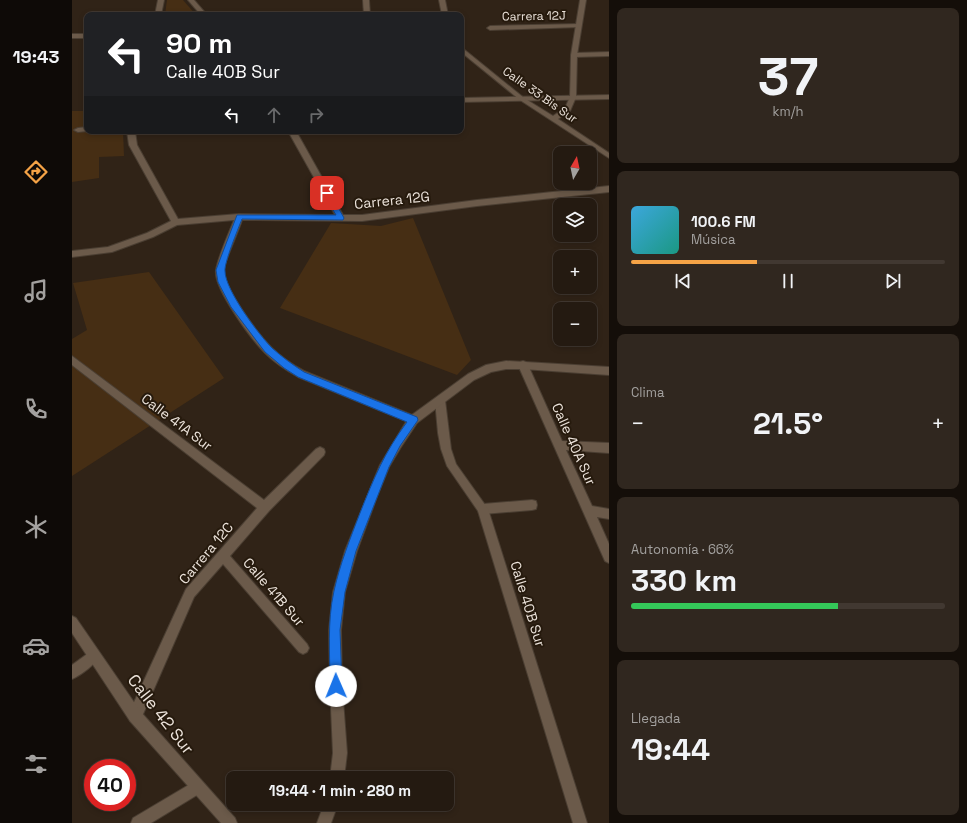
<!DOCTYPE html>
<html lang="es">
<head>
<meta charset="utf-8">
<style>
  body { margin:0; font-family:"Space Grotesk",sans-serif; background:#30271f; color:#f1f3f6; height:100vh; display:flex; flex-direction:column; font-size:15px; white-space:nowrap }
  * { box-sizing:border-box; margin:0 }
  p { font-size:13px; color:#a3a19f }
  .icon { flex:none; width:22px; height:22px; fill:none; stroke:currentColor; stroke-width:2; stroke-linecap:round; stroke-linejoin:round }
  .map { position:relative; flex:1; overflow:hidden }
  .side { display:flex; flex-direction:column; gap:8px; padding:8px; background:#140e09; width:358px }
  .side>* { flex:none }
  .guide { position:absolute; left:12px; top:12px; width:380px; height:122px; border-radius:8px; box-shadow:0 2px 6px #0003,0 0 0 1px #413831; background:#202124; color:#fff; overflow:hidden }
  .needle { width:26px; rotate:9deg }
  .tools { position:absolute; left:481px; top:146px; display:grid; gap:8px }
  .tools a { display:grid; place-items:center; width:44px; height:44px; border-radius:8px; background:#241a11; box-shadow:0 2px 6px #0003,0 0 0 1px #413831; font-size:20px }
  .speed { position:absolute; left:12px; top:759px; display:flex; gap:8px; font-size:20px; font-weight:700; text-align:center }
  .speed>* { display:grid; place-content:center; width:52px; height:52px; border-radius:50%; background:#241a11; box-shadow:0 2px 6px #0003,0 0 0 1px #413831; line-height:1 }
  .speed .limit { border:6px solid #d22; background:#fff; color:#111 }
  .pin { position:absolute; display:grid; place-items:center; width:34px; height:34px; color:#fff; margin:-17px; border-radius:8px; box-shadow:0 2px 6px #0006 }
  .me { position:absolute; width:44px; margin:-22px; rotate:359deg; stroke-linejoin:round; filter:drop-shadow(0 0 3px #0008) }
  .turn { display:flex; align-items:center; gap:14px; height:84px; padding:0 16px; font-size:18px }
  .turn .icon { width:52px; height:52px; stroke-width:2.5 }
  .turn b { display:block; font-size:28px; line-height:34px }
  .lanes { display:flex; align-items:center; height:38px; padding:0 16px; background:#0003; justify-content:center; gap:20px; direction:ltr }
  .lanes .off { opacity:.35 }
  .big { font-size:30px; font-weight:700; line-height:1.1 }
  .side .widget { flex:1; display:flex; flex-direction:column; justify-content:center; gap:6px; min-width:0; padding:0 14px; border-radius:8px; background:#30271f }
  .side .dial { align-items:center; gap:0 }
  .dial b { font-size:52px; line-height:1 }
  .song { display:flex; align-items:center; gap:12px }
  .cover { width:48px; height:48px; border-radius:6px; background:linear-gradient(135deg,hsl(200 70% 55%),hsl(170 70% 35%)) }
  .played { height:4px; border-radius:2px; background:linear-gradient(90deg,#f5a346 40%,#413831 40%) }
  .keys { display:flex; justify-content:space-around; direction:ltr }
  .heat { display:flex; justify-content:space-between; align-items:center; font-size:22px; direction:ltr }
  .charge { height:6px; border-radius:3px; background:linear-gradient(90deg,#34c759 66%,#413831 0) }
  .trip { position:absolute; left:154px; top:771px; width:228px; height:40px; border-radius:8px; background:#241a11; box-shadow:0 2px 6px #0003,0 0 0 1px #413831; font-weight:700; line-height:40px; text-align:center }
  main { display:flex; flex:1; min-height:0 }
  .tab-bar { display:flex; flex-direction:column; width:72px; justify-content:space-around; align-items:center; background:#0e0a07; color:#a3a19f }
  .tab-bar .icon { width:28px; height:28px }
  .tab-bar .active { color:#f5a346 }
  .tab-bar b { font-size:18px; color:#f1f3f6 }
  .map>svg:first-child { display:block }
  .green { fill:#462e14 }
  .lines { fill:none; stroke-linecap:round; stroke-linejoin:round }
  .service-casing { stroke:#4a3e32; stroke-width:2 }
  .minor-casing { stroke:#4a3e32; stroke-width:2 }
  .tertiary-casing { stroke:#4a3e32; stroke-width:2 }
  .service { fill:#6b5a4a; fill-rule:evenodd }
  .minor { fill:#6b5a4a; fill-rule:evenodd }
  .tertiary { fill:#6b5a4a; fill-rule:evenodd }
  .route { fill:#1a73e8; stroke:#114b97 }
  .labels { text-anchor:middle; stroke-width:4; stroke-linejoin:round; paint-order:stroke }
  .far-street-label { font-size:12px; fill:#ece3db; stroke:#261a0d }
  .street-label { font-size:14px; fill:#ece3db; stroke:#261a0d }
  .near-street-label { font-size:17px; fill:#ece3db; stroke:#261a0d }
</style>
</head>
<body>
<main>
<nav class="tab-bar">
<b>19:43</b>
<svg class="icon active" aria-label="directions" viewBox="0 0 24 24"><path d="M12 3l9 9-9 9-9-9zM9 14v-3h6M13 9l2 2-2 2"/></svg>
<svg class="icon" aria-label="music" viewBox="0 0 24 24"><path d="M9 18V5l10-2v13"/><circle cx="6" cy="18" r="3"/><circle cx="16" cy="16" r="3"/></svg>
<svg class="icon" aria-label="phone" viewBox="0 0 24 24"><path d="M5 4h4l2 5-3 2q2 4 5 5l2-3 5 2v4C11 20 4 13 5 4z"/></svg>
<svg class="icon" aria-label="climate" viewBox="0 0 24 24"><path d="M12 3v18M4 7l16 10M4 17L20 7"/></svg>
<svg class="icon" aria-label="car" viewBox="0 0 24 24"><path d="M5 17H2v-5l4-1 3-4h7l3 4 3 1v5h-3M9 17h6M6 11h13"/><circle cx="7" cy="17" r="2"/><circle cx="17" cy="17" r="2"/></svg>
<svg class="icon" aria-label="filters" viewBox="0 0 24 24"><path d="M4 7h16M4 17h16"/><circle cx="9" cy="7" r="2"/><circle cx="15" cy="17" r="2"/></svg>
</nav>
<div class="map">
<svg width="537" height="823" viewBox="0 0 537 823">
  <rect width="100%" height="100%" fill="#302317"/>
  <!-- green -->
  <g class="green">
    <polygon points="95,0 111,0 124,15 93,15"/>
    <polygon points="0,111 15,111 15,131 51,131 52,156 27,157 27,178 0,182"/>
    <polygon points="341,218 399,360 385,375 208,308 259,223 309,226"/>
    <polygon points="77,272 152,378 0,476 0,339 15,330 1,283"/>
  </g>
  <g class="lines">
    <!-- service casing -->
    <g class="service-casing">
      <g id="service">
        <polygon points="15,127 16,131 6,132 2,130 6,128"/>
        <polygon points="460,500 464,501 465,505 464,509 460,510 411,514 407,513 406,509 407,505 411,504"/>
      </g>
    </g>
    <!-- minor casing -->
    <g class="minor-casing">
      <g id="minor">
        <polygon points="86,0 92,0 89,15 83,15"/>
        <polygon points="291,0 297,0 298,15 292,15"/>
        <polygon points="367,0 373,0 376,15 370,15"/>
        <polygon points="506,24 508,25 508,27 418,30 415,28 418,26"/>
        <rect x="0" y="34" width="15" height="4"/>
        <polygon points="537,52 537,56 502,57 499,55 502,53"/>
        <polygon points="537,95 537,99 389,102 389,98"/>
        <path d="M55,131h8l2,14 41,74 61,-5 96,1 -47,-84h8l47,84h19l115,-15 132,-14v6l-132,14 -115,15 -120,-1c-4,13 -16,37 -18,49 -2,18 35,66 48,79 9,9 21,17 32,23l113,46 1,3 -1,3 -4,1 -115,-47c-12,-7 -23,-14 -33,-24 -13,-13 -52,-65 -49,-83 2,-13 13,-37 18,-50l-57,5 -24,12 -41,15 -40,5v-6l36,-4 39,-14 24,-12 -42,-76z"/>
        <polygon points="0,356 192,500 244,449 248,447 252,449 253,452 252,455 197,511 158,556 235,644 237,648 235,652 231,654 227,652 151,564 122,597 68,721 63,722 58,721 57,716 58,711 114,589 185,508 0,365"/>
        <polygon points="451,361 454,362 456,365 490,441 537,443 537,453 494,450 520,506 537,509 537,519 525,517 537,544 537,563 533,561 446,365 448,362"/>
        <polygon points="368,396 371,397 373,400 379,449 384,464 416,509 515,823 501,823 406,511 375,466 369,449 366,433 363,400 365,397"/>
        <path d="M22,649l4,2 2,4c-4,9 -19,20 -28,24v-14z"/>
        <polygon points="125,780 130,782 132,787 130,792 79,823 59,823 61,818"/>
      </g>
    </g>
    <!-- tertiary casing -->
    <g class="tertiary-casing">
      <g id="tertiary">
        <polygon points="116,0 122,0 135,15 129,15"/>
        <polygon points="508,0 514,0 505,55 504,97 498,111 486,119 537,153 537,158 448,100 389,52 389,47 452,98 481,116 493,108 498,97 499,55"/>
        <polygon points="434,361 537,367 537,375 451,369 434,369 419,372 402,380 345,423 329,447 317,467 306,494 285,551 273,592 269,630 270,686 275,753 272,778 258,778 261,753 258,686 257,630 261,592 273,551 308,465 337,417 396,374 414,365"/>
        <polygon points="0,616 4,618 68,711 163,818 165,823 149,823 58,721 0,633"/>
        <polygon points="252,804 266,804 259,823 245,823"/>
      </g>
    </g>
    <!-- service -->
    <use href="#service" class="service"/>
    <!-- minor -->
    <use href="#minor" class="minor"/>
    <!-- tertiary -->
    <use href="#tertiary" class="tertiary"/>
  </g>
  <!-- route -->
  <path class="route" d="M255,190l3,3 14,25 -1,2 -101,-1c-4,10 -18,44 -17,52 0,19 34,64 47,77 10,9 21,17 32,24l113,45 1,3 -18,26 -11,21 -33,84 -11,41 -5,38 2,56 -2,4 -4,1 -4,-1 -2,-4c0,-32 -3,-64 4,-95 6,-27 16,-52 26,-78 14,-35 24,-60 47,-91l-109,-45 -14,-9 -19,-16 -34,-45 -13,-25 -2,-12 21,-55h99l-13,-22z"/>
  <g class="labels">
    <!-- far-street labels -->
    <g class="far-street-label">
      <text transform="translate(462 16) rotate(-1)" y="4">Carrera 12J</text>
      <text transform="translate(468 95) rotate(35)" y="4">Calle 33 Bis Sur</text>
    </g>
    <!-- street labels -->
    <g class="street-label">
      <text transform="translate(320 200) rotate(-6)" y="5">Carrera 12G</text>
      <text transform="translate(105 422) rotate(37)" y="5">Calle 41A Sur</text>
      <text transform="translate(502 444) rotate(66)" y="5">Calle 40A Sur</text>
      <text transform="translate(134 553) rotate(-50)" y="5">Carrera 12C</text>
      <text transform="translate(202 592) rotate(49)" y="5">Calle 41B Sur</text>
      <text transform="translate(456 604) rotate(73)" y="5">Calle 40B Sur</text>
    </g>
    <!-- near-street labels -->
    <g class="near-street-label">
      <text transform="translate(89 714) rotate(52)" y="6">Calle 42 Sur</text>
    </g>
  </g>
</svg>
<div class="tools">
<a><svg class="needle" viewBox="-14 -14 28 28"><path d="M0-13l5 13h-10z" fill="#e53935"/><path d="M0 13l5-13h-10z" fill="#a3a19f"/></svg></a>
<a><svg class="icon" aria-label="layers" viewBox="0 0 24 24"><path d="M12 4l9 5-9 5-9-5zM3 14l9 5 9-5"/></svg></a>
<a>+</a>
<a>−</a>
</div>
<div class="speed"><div class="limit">40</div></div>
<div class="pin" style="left:255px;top:193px;background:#d93025"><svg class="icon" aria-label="arrive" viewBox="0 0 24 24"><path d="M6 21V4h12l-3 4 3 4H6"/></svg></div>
<svg class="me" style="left:264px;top:686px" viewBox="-20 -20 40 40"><circle r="19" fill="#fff"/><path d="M0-13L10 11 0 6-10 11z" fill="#1a73e8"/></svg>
<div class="trip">19:44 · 1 min · 280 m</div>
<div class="guide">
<div class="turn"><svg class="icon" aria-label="left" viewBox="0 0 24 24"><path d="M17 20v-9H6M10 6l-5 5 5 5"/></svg><div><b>90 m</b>Calle 40B Sur</div></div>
<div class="lanes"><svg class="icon" aria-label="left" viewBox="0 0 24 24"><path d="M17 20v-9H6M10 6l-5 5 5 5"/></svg><svg class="icon off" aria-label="ahead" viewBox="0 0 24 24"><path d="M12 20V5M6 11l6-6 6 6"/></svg><svg class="icon off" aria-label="right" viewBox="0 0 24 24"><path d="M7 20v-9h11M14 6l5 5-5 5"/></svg></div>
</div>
</div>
<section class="side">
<div class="widget dial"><b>37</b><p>km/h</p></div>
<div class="widget">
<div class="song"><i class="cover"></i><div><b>100.6 FM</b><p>Música</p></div></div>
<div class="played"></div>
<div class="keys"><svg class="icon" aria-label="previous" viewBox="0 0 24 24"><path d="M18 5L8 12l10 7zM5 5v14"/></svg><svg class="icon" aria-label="pause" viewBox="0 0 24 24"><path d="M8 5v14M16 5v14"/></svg><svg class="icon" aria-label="next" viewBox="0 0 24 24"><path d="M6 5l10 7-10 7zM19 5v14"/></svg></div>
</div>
<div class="widget"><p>Clima</p>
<div class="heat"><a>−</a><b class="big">21.5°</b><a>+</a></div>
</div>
<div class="widget"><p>Autonomía · 66%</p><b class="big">330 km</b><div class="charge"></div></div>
<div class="widget"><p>Llegada</p><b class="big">19:44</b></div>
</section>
</main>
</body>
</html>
